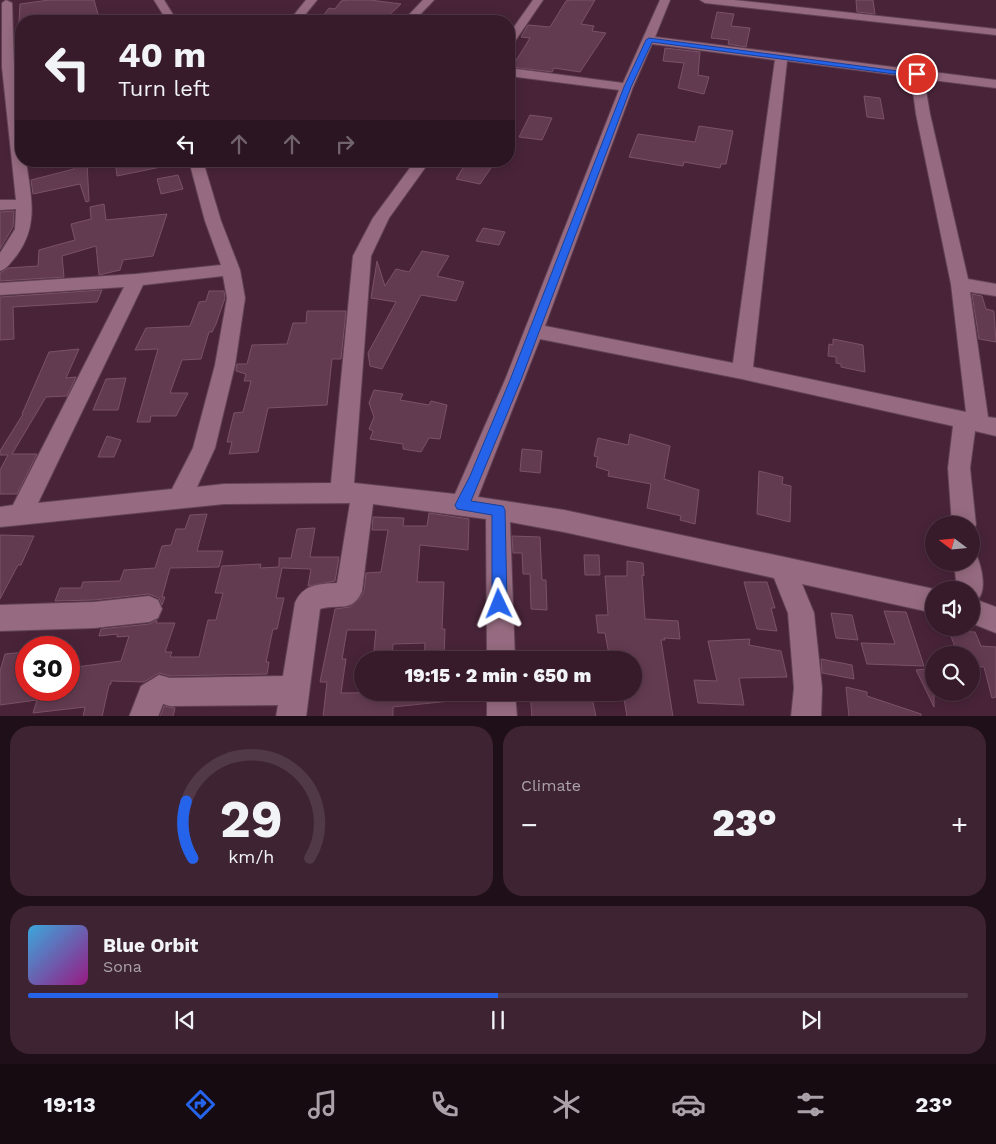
<!DOCTYPE html>
<html lang="en">
<head>
<meta charset="utf-8">
<style>
  body { margin:0; font-family:"Work Sans",sans-serif; background:#3e2433; color:#f1f3f6; height:100vh; display:flex; flex-direction:column; font-size:19px; white-space:nowrap }
  * { box-sizing:border-box; margin:0 }
  p { font-size:16px; color:#aaa1a9 }
  .icon { flex:none; width:28px; height:28px; fill:none; stroke:currentColor; stroke-width:2; stroke-linecap:round; stroke-linejoin:round }
  .map { position:relative; height:716px; overflow:hidden }
  .drawer { display:flex; flex-direction:column; gap:10px; padding:10px; background:#1e0f18; flex:1 }
  .drawer>* { flex:none }
  .guide { position:absolute; left:15px; top:15px; width:500px; height:152px; border-radius:20px; box-shadow:0 2px 12px #0003,0 0 0 1px #513947; background:#371b2b; color:#f1f3f6; overflow:hidden }
  .needle { width:32px; rotate:286deg }
  .tools { position:absolute; left:925px; top:516px; display:grid; gap:10px }
  .tools a { display:grid; place-items:center; width:55px; height:55px; border-radius:50%; background:#371b2b; box-shadow:0 2px 12px #0003,0 0 0 1px #513947; font-size:25px }
  .speed { position:absolute; left:15px; top:636px; display:flex; gap:10px; font-size:25px; font-weight:700; text-align:center }
  .speed>* { display:grid; place-content:center; width:65px; height:65px; border-radius:50%; background:#371b2b; box-shadow:0 2px 12px #0003,0 0 0 1px #513947; line-height:1 }
  .speed .limit { border:8px solid #d22; background:#fff; color:#111 }
  .pin { position:absolute; display:grid; place-items:center; width:42px; height:42px; color:#fff; margin:-21px; border:2px solid #fff; border-radius:50%; box-shadow:0 1px 5px #0007 }
  .me { position:absolute; width:55px; margin:-28px; rotate:358deg; stroke-linejoin:round; filter:drop-shadow(0 0 4px #0008) }
  .turn { display:flex; align-items:center; gap:18px; height:105px; padding:0 20px; font-size:22px }
  .turn .icon { width:65px; height:65px; stroke-width:2.5 }
  .turn b { display:block; font-size:35px; line-height:42px }
  .lanes { display:flex; align-items:center; height:48px; padding:0 20px; background:#0003; justify-content:center; gap:25px; direction:ltr }
  .lanes .off { opacity:.35 }
  .big { font-size:38px; font-weight:800; line-height:1.1 }
  .drawer .card { flex:1; display:flex; flex-direction:column; justify-content:center; gap:8px; min-width:0; padding:0 18px; border-radius:20px; background:#3e2433 }
  .drawer .dial { align-items:center; gap:0 }
  .dial svg { height:130px; overflow:visible; fill:none; stroke:#513947; stroke-width:7; stroke-linecap:round; text-anchor:middle }
  .dial text { fill:#f1f3f6; stroke:none }
  .song { display:flex; align-items:center; gap:15px }
  .cover { width:60px; height:60px; border-radius:8px; background:linear-gradient(135deg,hsl(200 70% 55%),hsl(310 70% 35%)) }
  .played { height:5px; border-radius:2px; background:linear-gradient(90deg,#2563eb 50%,#513947 50%) }
  .keys { display:flex; justify-content:space-around; direction:ltr }
  .heat { display:flex; justify-content:space-between; align-items:center; font-size:28px; direction:ltr }
  .drawer .tiles { flex:1; display:grid; gap:10px; grid-template-columns:1fr 1fr }
  .card:last-child { grid-column:span 2 }
  .trip { position:absolute; left:354px; top:651px; width:288px; height:50px; border-radius:25px; background:#371b2b; box-shadow:0 2px 12px #0003,0 0 0 1px #513947; font-weight:800; line-height:50px; text-align:center }
  .dock { display:flex; height:80px; justify-content:space-around; align-items:center; background:#160b11; color:#aaa1a9 }
  .dock .icon { width:35px; height:35px }
  .dock .selected { color:#2563eb }
  .dock b { font-size:22px; color:#f1f3f6 }
  .map>svg:first-child { display:block }
  .building { fill:#633b51; stroke:#7b5167 }
  .lines { fill:none; stroke-linecap:round; stroke-linejoin:round }
  .minor-casing { stroke:#624254; stroke-width:2 }
  .minor { fill:#966b81; fill-rule:evenodd }
  .route { fill:#2563eb; stroke:#184099 }
</style>
</head>
<body>
<div class="map">
<svg width="996" height="717" viewBox="0 0 996 717">
  <rect width="100%" height="100%" fill="#492439"/>
  <!-- building -->
  <g class="building">
    <polygon points="49,0 94,0 100,21 55,21 55,17 19,23 20,4"/>
    <polygon points="347,0 370,0 401,4 383,21 319,21 329,8 335,9 341,1"/>
    <polygon points="570,0 595,0 581,24 594,26 592,31 606,33 580,72 554,68 552,72 512,67 530,38 521,37 528,25 550,27 566,1"/>
    <polygon points="856,0 873,0 875,14 857,12"/>
    <polygon points="717,12 734,14 731,26 750,28 746,47 728,44 729,40 711,38"/>
    <polygon points="665,48 700,52 698,75 709,77 704,94 678,88 684,63 663,61"/>
    <polygon points="864,96 880,98 884,119 867,117"/>
    <polygon points="530,115 552,118 542,140 519,137"/>
    <polygon points="699,126 733,131 726,164 721,164 720,168 684,162 683,166 629,157 638,134 695,142"/>
    <polygon points="115,161 160,161 161,167 117,176"/>
    <polygon points="87,163 89,201 86,202 80,184 33,194 31,180 74,169 73,167"/>
    <polygon points="466,163 491,168 480,184 456,179"/>
    <polygon points="178,175 183,189 161,194 157,179"/>
    <polygon points="104,204 106,220 167,214 153,256 123,260 120,270 99,275 96,246 62,256 64,277 0,281 0,273 8,268 38,266 39,250 75,240 71,224 91,219 90,207"/>
    <polygon points="14,211 13,227 0,249 0,212"/>
    <polygon points="483,228 505,232 499,245 476,241"/>
    <polygon points="422,251 449,256 437,276 464,282 456,301 421,295 382,369 370,366 368,353 396,302 371,298 377,261 385,286 396,269 409,272"/>
    <polygon points="102,290 97,302 13,307 14,339 0,340 0,297"/>
    <polygon points="209,291 224,291 225,298 216,324 212,332 209,332 201,359 182,360 170,393 188,393 176,416 151,416 150,422 137,422 158,349 135,350 146,328 190,326 199,302 206,301"/>
    <polygon points="972,294 982,296 986,309 994,311 996,342 979,339"/>
    <polygon points="307,311 346,311 341,359 332,359 327,405 268,408 258,452 229,454 232,442 227,442 234,413 243,412 251,381 244,381 246,374 236,371 237,364 247,364 252,345 287,344 293,323 306,323"/>
    <polygon points="833,339 863,345 865,372 841,367 841,364 836,363 836,357 828,356 829,344 833,345"/>
    <polygon points="79,349 66,378 76,377 67,396 46,397 12,454 37,454 17,494 0,494 0,470 8,455 0,455 0,451 23,414 22,414 49,352"/>
    <polygon points="126,378 118,410 93,410 106,379"/>
    <polygon points="374,390 403,394 400,400 429,405 431,401 447,405 440,439 429,438 421,452 403,449 403,444 370,439 373,431 369,429 374,417 369,403"/>
    <polygon points="630,434 670,446 664,479 699,490 695,524 680,520 681,516 647,508 651,484 608,476 609,471 596,467 598,457 594,456 598,438 628,445"/>
    <polygon points="107,436 121,440 114,457 98,457"/>
    <polygon points="522,449 542,451 540,473 520,471"/>
    <polygon points="759,471 783,477 782,484 791,486 790,522 757,514"/>
    <polygon points="429,513 469,519 468,550 420,545 417,582 444,582 442,629 445,629 444,660 424,660 425,643 393,644 392,660 373,660 376,630 347,630 342,659 346,659 341,693 459,692 460,700 393,707 393,717 323,717 327,682 320,682 335,609 350,607 359,599 364,591 366,573 381,572 388,530 372,530 373,517 404,518 403,526 427,526"/>
    <polygon points="207,514 197,551 223,551 219,567 170,568 162,597 165,597 162,605 159,598 149,594 94,600 55,601 60,588 81,588 83,582 120,581 124,570 155,568 162,546 171,545 176,529 185,529 190,515"/>
    <polygon points="315,528 310,557 339,557 335,581 308,586 311,569 282,568 276,598 284,598 277,629 273,629 266,662 269,662 267,674 170,676 159,673 144,682 111,681 111,684 109,685 102,717 83,717 85,707 33,713 37,700 0,705 0,671 5,654 26,652 26,690 69,690 69,668 121,661 129,636 117,637 117,634 99,636 101,629 149,624 157,620 156,623 175,623 165,652 172,652 170,657 199,657 208,620 216,620 223,593 215,593 222,566 261,564 260,568 279,567 279,558 291,558 297,529"/>
    <polygon points="0,535 34,536 21,565 18,565 0,599"/>
    <polygon points="512,536 540,537 542,580 546,580 547,610 531,609 530,574 523,574 522,553 513,553"/>
    <polygon points="584,555 599,555 600,575 585,575"/>
    <polygon points="627,561 643,563 644,576 642,575 645,619 678,621 680,639 664,638 665,640 661,640 673,717 627,717 623,692 632,692 632,660 610,660 605,633 598,633 596,615 608,615 605,576 627,576"/>
    <polygon points="744,582 767,582 775,608 771,608 777,631 757,629"/>
    <polygon points="884,611 906,612 924,666 867,664 861,643 895,644"/>
    <polygon points="831,613 852,615 858,640 836,638"/>
    <polygon points="949,631 975,632 981,646 996,647 996,697 992,698 984,667 971,666 971,655 958,655"/>
    <polygon points="750,639 749,645 781,651 787,677 739,678 744,705 698,703 694,680 717,681 708,641"/>
    <polygon points="821,659 852,665 854,679 822,673"/>
    <polygon points="934,668 934,707 916,670"/>
    <polygon points="846,687 867,692 867,696 921,714 921,717 849,717"/>
    <polygon points="530,692 591,692 596,717 532,717"/>
    <polygon points="164,706 175,708 173,717 160,717"/>
  </g>
  <g class="lines">
    <!-- minor casing -->
    <g class="minor-casing">
      <g id="minor">
        <path d="M6,0l6,3 2,64 7,54v40h5c5,35 13,64 -9,94 -6,7 -9,13 -17,16v-18l15,-24 1,-20 -16,1v-10h16l-14,-133v-64z"/>
        <polygon points="154,0 164,0 177,21 167,21"/>
        <polygon points="306,0 317,0 300,21 289,21"/>
        <polygon points="423,0 434,0 414,21 403,21"/>
        <polygon points="533,0 543,0 513,44 509,45 509,34"/>
        <path d="M660,0h10l-15,37 341,43v8l-72,-9 6,35 38,165 28,5v12l-26,-4 18,125 8,1v18l-21,-5 -5,37 6,57 -5,8v-8h-19l-4,-57 5,-42 -211,-47 -202,-40 -62,158 86,13 370,79 4,1h-4v23l-132,-29 12,29 8,75 -1,29h-30l3,-29 -6,-75 -14,-35 -210,-46 -54,-10 5,138h-28l-1,-141 -113,-15 -11,87c-10,23 -24,12 -42,18l-14,108h-30l2,-12 -108,1 -7,-2 -5,13h-29l12,-31 18,-11 11,3 113,-2 12,-73c8,-19 24,-19 42,-20l13,-80 -126,1 -224,23v-20l13,-2 111,-218 -124,8v-12l136,-9 85,-9 -16,-44 -16,-60h14l18,60 19,49 5,28 -10,67 -20,83 -18,39 27,-3 107,-1 22,-227 20,-38 42,-57h15l-41,57 -18,38 -17,227 101,11 50,-114 114,-290 -110,-14v-8l114,15zM652,44l123,16 -42,303 -188,-37 88,-239zM787,61l124,16 5,37 35,170 15,128 -213,-45zM223,276l4,22 -12,67 -22,83 -21,41 -134,14 105,-218z"/>
        <polygon points="700,0 734,0 996,29 996,35 705,3"/>
        <path d="M971,552l5,2c5,11 12,37 1,46l19,7v26l-25,-10v-33h-14l-3,-28h17z"/>
        <polygon points="149,596 158,600 162,609 158,618 149,622 94,628 0,631 0,605 94,602"/>
        <polygon points="487,692 515,692 517,717 487,717"/>
      </g>
    </g>
    <!-- minor -->
    <use href="#minor" class="minor"/>
  </g>
  <!-- route -->
  <polygon class="route" points="649,38 920,74 917,77 652,42 631,87 521,380 471,501 503,506 505,510 507,604 504,609 499,612 494,609 492,604 492,515 457,509 455,505 470,476 510,380 624,87 646,40"/>
</svg>
<div class="tools">
<a><svg class="needle" viewBox="-14 -14 28 28"><path d="M0-13l5 13h-10z" fill="#e53935"/><path d="M0 13l5-13h-10z" fill="#aaa1a9"/></svg></a>
<a><svg class="icon" aria-label="sound" viewBox="0 0 24 24"><path d="M4 9h4l5-4v14l-5-4H4zM17 9q2 3 0 6"/></svg></a>
<a><svg class="icon" aria-label="search" viewBox="0 0 24 24"><circle cx="10" cy="10" r="6"/><path d="M15 15l6 6"/></svg></a>
</div>
<div class="speed"><div class="limit">30</div></div>
<div class="pin" style="left:917px;top:74px;background:#d93025"><svg class="icon" aria-label="arrive" viewBox="0 0 24 24"><path d="M6 21V4h12l-3 4 3 4H6"/></svg></div>
<svg class="me" style="left:499px;top:604px" viewBox="-20 -20 40 40"><path d="M0-17L14 15 0 8-14 15z" fill="#2563eb" stroke="#fff" stroke-width="4"/></svg>
<div class="trip">19:15 · 2 min · 650 m</div>
<div class="guide">
<div class="turn"><svg class="icon" aria-label="left" viewBox="0 0 24 24"><path d="M17 20v-9H6M10 6l-5 5 5 5"/></svg><div><b>40 m</b>Turn left</div></div>
<div class="lanes"><svg class="icon" aria-label="left" viewBox="0 0 24 24"><path d="M17 20v-9H6M10 6l-5 5 5 5"/></svg><svg class="icon off" aria-label="ahead" viewBox="0 0 24 24"><path d="M12 20V5M6 11l6-6 6 6"/></svg><svg class="icon off" aria-label="ahead" viewBox="0 0 24 24"><path d="M12 20V5M6 11l6-6 6 6"/></svg><svg class="icon off" aria-label="right" viewBox="0 0 24 24"><path d="M7 20v-9h11M14 6l5 5-5 5"/></svg></div>
</div>
</div>
<section class="drawer">
<div class="tiles">
<div class="card dial"><svg viewBox="0 0 100 80">
<path d="M14 69A42 42 0 1 1 86 69"/>
<path d="M14 69A42 42 0 0 1 10 34" stroke="#2563eb"/>
<text x="50" y="56" font-size="32" font-weight="700">29</text>
<text x="50" y="72" font-size="11">km/h</text>
</svg></div>
<div class="card"><p>Climate</p>
<div class="heat"><a>−</a><b class="big">23°</b><a>+</a></div>
</div>
<div class="card">
<div class="song"><i class="cover"></i><div><b>Blue Orbit</b><p>Sona</p></div></div>
<div class="played"></div>
<div class="keys"><svg class="icon" aria-label="previous" viewBox="0 0 24 24"><path d="M18 5L8 12l10 7zM5 5v14"/></svg><svg class="icon" aria-label="pause" viewBox="0 0 24 24"><path d="M8 5v14M16 5v14"/></svg><svg class="icon" aria-label="next" viewBox="0 0 24 24"><path d="M6 5l10 7-10 7zM19 5v14"/></svg></div>
</div>
</div>
</section>
<nav class="dock">
<b>19:13</b>
<svg class="icon selected" aria-label="directions" viewBox="0 0 24 24"><path d="M12 3l9 9-9 9-9-9zM9 14v-3h6M13 9l2 2-2 2"/></svg>
<svg class="icon" aria-label="music" viewBox="0 0 24 24"><path d="M9 18V5l10-2v13"/><circle cx="6" cy="18" r="3"/><circle cx="16" cy="16" r="3"/></svg>
<svg class="icon" aria-label="phone" viewBox="0 0 24 24"><path d="M5 4h4l2 5-3 2q2 4 5 5l2-3 5 2v4C11 20 4 13 5 4z"/></svg>
<svg class="icon" aria-label="climate" viewBox="0 0 24 24"><path d="M12 3v18M4 7l16 10M4 17L20 7"/></svg>
<svg class="icon" aria-label="car" viewBox="0 0 24 24"><path d="M5 17H2v-5l4-1 3-4h7l3 4 3 1v5h-3M9 17h6M6 11h13"/><circle cx="7" cy="17" r="2"/><circle cx="17" cy="17" r="2"/></svg>
<svg class="icon" aria-label="filters" viewBox="0 0 24 24"><path d="M4 7h16M4 17h16"/><circle cx="9" cy="7" r="2"/><circle cx="15" cy="17" r="2"/></svg>
<b>23°</b>
</nav>
</body>
</html>
